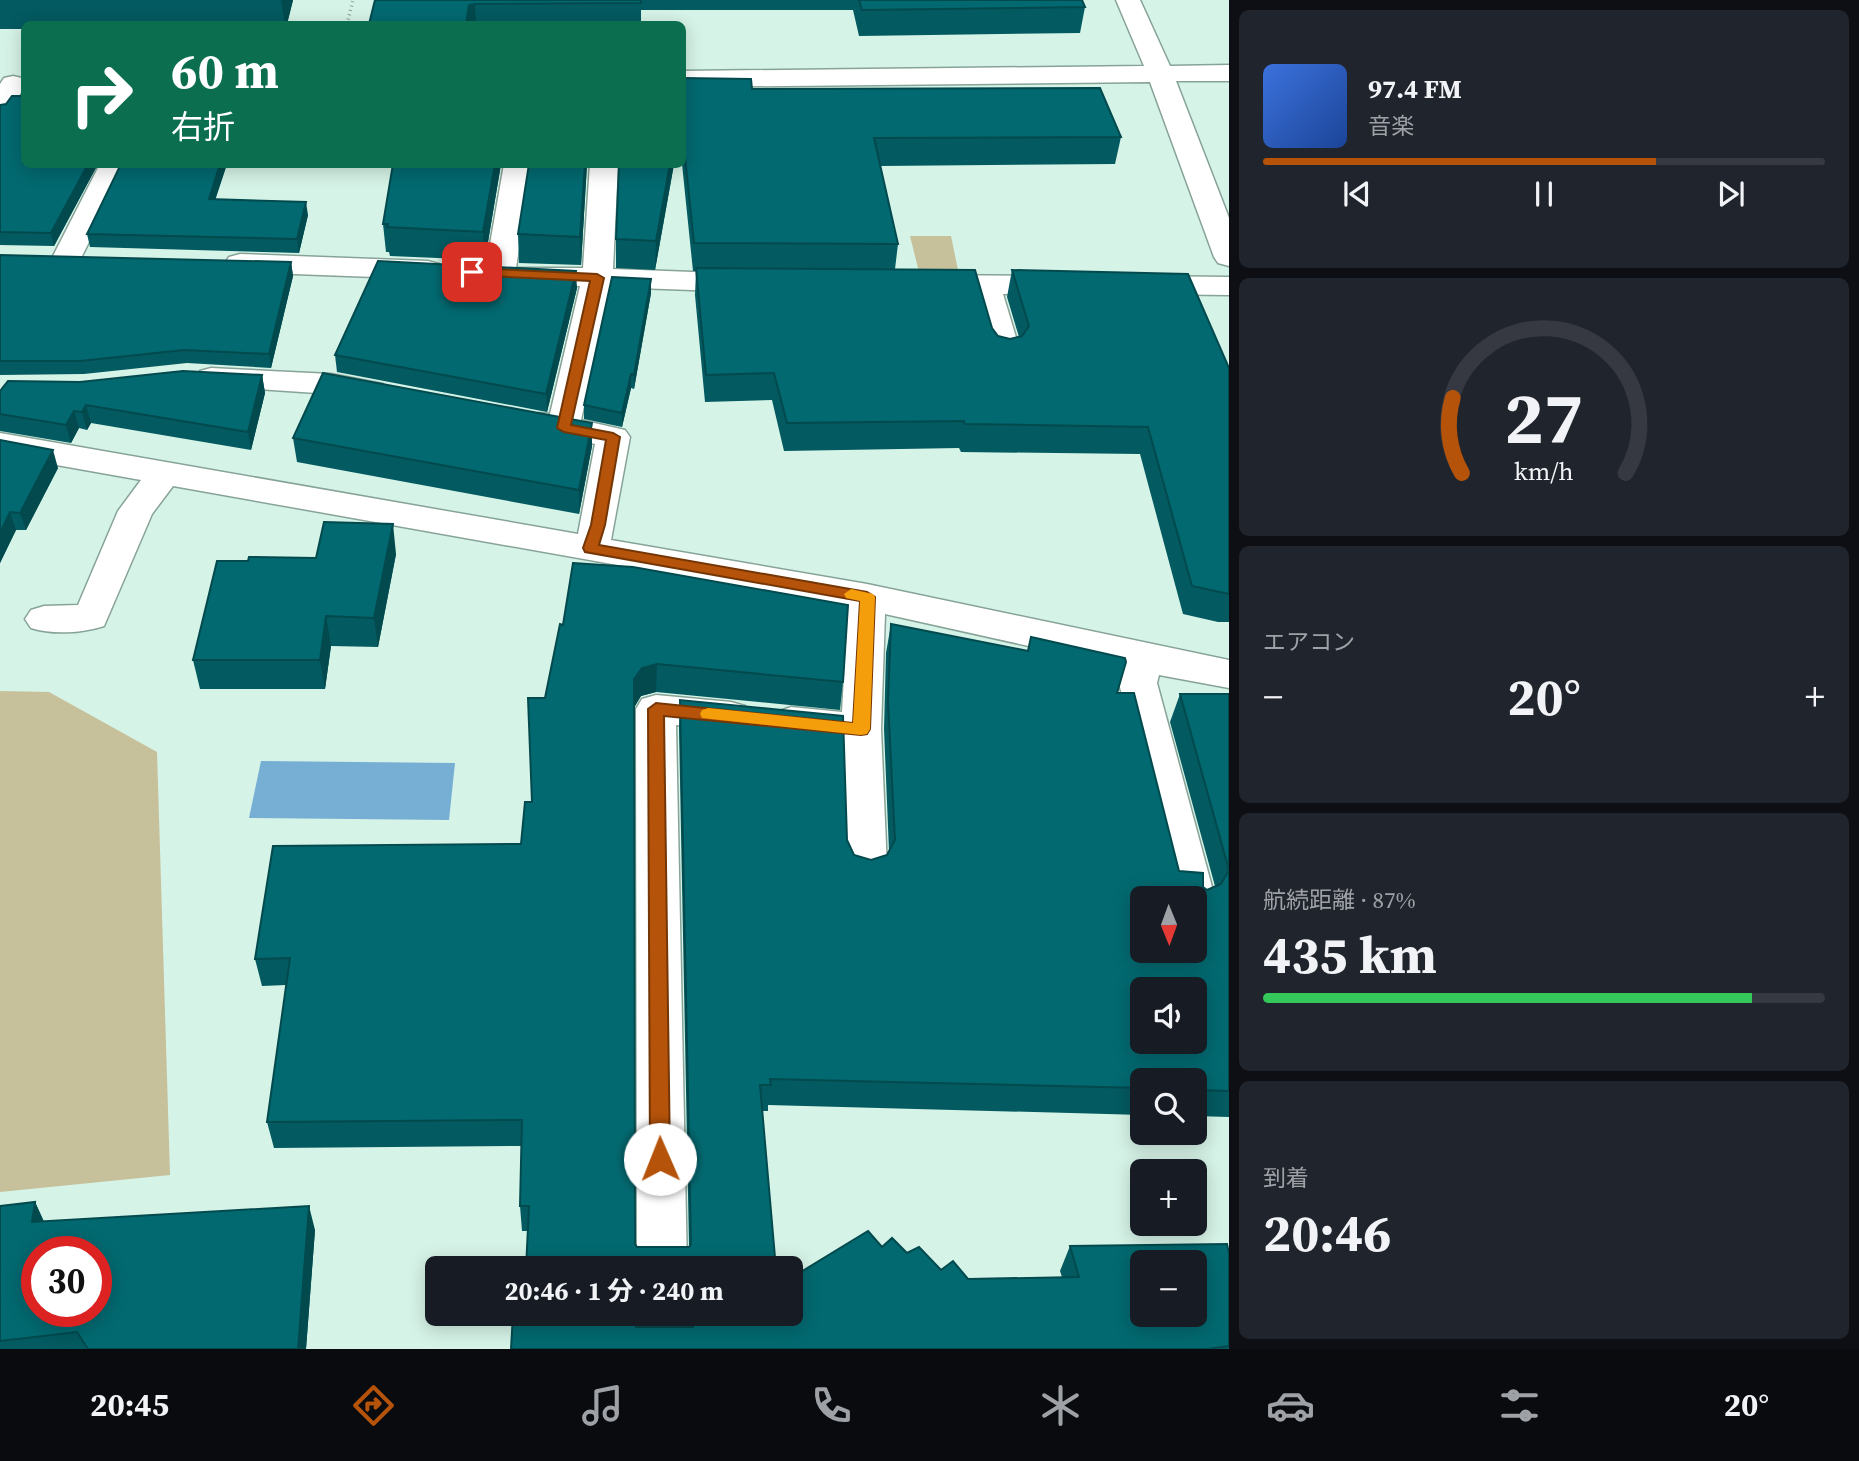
<!DOCTYPE html>
<html lang="ja">
<head>
<meta charset="utf-8">
<style>
  body { margin:0; font-family:"Source Serif 4","Noto Sans JP",serif; background:#20242c; color:#f1f3f6; height:100vh; display:flex; flex-direction:column; font-size:26px; white-space:nowrap }
  * { box-sizing:border-box; margin:0 }
  p { font-size:23px; color:#9ea1a6 }
  .icon { flex:none; width:38px; height:38px; fill:none; stroke:currentColor; stroke-width:2; stroke-linecap:round; stroke-linejoin:round }
  .map { position:relative; flex:1; overflow:hidden }
  .sheet { display:flex; flex-direction:column; gap:10px; padding:10px; background:#0d0f14; width:630px }
  .sheet>* { flex:none }
  .guide { position:absolute; left:21px; top:21px; width:665px; height:147px; border-radius:10px; box-shadow:0 4px 18px #0003; background:#0b6e4f; color:#fff; overflow:hidden }
  .needle { width:46px; rotate:179deg }
  .buttons { position:absolute; left:1130px; top:886px; display:grid; gap:14px }
  .buttons a { display:grid; place-items:center; width:77px; height:77px; border-radius:10px; background:#171b24; box-shadow:0 4px 18px #0003; font-size:35px }
  .speed { position:absolute; left:21px; top:1236px; display:flex; gap:14px; font-size:35px; font-weight:700; text-align:center }
  .speed>* { display:grid; place-content:center; width:91px; height:91px; border-radius:50%; background:#171b24; box-shadow:0 4px 18px #0003; line-height:1 }
  .speed .limit { border:10px solid #d22; background:#fff; color:#111 }
  .pin { position:absolute; display:grid; place-items:center; width:60px; height:60px; color:#fff; margin:-30px; border-radius:14px; box-shadow:0 4px 10px #0006 }
  .me { position:absolute; width:77px; margin:-38px; rotate:359deg; stroke-linejoin:round; filter:drop-shadow(0 0 5px #0008) }
  .turn { display:flex; align-items:center; gap:24px; height:147px; padding:0 35px; font-size:32px }
  .turn .icon { width:91px; height:91px; stroke-width:2.5 }
  .turn b { display:block; font-size:49px; line-height:60px }
  .big { font-size:52px; font-weight:700; line-height:1.1 }
  .sheet .widget { flex:1; display:flex; flex-direction:column; justify-content:center; gap:10px; min-width:0; padding:0 24px; border-radius:10px; background:#20242c }
  .sheet .dial { align-items:center; gap:0 }
  .dial svg { height:182px; overflow:visible; fill:none; stroke:#363941; stroke-width:7; stroke-linecap:round; text-anchor:middle }
  .dial text { fill:#f1f3f6; stroke:none }
  .song { display:flex; align-items:center; gap:21px }
  .cover { width:84px; height:84px; border-radius:10px; background:linear-gradient(135deg,hsl(220 70% 55%),hsl(220 70% 35%)) }
  .played { height:7px; border-radius:4px; background:linear-gradient(90deg,#b45309 70%,#363941 70%) }
  .keys { display:flex; justify-content:space-around; direction:ltr }
  .heat { display:flex; justify-content:space-between; align-items:center; font-size:38px; direction:ltr }
  .charge { height:10px; border-radius:5px; background:linear-gradient(90deg,#34c759 87%,#363941 0) }
  .trip { position:absolute; left:425px; top:1256px; width:378px; height:70px; border-radius:10px; background:#171b24; box-shadow:0 4px 18px #0003; font-weight:700; line-height:70px; text-align:center }
  .dock { display:flex; height:112px; justify-content:space-around; align-items:center; background:#090b0e; color:#9ea1a6 }
  .dock .icon { width:49px; height:49px }
  .dock .active { color:#b45309 }
  .dock b { font-size:32px; color:#f1f3f6 }
  main { display:flex; flex:1; min-height:0 }
  .map>svg:first-child { display:block }
  .green { fill:#c6c09b }
  .water { fill:#76aed4 }
  .lines { fill:none; stroke-linecap:round; stroke-linejoin:round }
  .minor-casing { stroke:#87a398; stroke-width:3 }
  .path { stroke:#8aa097; stroke-width:3.5; stroke-dasharray:1 3.5; stroke-linecap:butt }
  .minor { fill:#fff; fill-rule:evenodd }
  .wall { fill:#035a60 }
  .shaded-wall { fill:#024a4e }
  .building { fill:#036970; stroke:#024a4e; stroke-width:2; fill-rule:evenodd }
  .route { fill:#b45309; stroke:#753606; stroke-width:2 }
  .slow { fill:#f59e0b }
</style>
</head>
<body>
<main>
<div class="map">
<svg width="1229" height="1349" viewBox="0 0 1229 1349">
  <rect width="100%" height="100%" fill="#d6f3e7"/>
  <!-- green -->
  <g class="green">
    <polygon points="910,236 951,236 959,275 920,276"/>
    <polygon points="0,691 49,692 157,752 170,1175 0,1192"/>
  </g>
  <!-- water -->
  <polygon class="water" points="261,761 455,763 449,820 249,818"/>
  <g class="lines">
    <!-- minor casing -->
    <g class="minor-casing">
      <g id="minor">
        <polygon points="1116,0 1140,0 1170,66 1229,65 1229,81 1176,81 1229,218 1229,266 1218,263 1214,257 1150,82 682,87 682,71 1144,66"/>
        <polygon points="13,76 22,78 24,87 9,114 0,116 0,84 4,78"/>
        <polygon points="100,164 128,164 78,264 67,267 56,264 52,258"/>
        <path d="M504,164h28l-16,104h67l7,-104h28l-5,105 133,5 11,3 4,6 -4,6 -11,3 -136,-5 -29,133 44,10 5,7 -19,103 256,44 362,76v28l-70,-13 -2,8 58,215 -7,12 -13,5v-17h-24l-52,-215 4,-16 -238,-53 -4,115 6,139 -6,12 -15,5 -15,-5 -6,-12 -3,-126 -51,-5 -14,-5 -6,-10 6,-10 14,-5 51,5 6,-106 -675,-120 -21,28 -48,112c-22,7 -51,9 -73,2l-6,-9 6,-9 13,-4 34,-1 40,-94 23,-31 -141,-25v-22l578,101 17,-90 -67,-14 -5,-7 5,-7 12,-3 10,1 30,-128c-23,-1 -47,-2 -69,-6 -6,-1 -14,1 -22,-1l-4,-6z"/>
        <polygon points="240,254 428,261 439,264 443,270 439,276 428,279 240,272 229,269 225,263 229,257"/>
        <polygon points="926,275 1061,276 1072,279 1076,285 1072,291 1061,294 1003,294 1021,354 1016,361 1005,364 994,361 989,354 972,293 926,293 915,290 911,284 915,278"/>
        <polygon points="1143,276 1229,277 1229,295 1143,294 1132,291 1128,285 1132,279"/>
        <polygon points="211,368 331,374 383,384 387,391 383,398 371,401 331,394 200,385 195,378 200,371"/>
        <polygon points="656,695 731,702 745,706 751,716 745,726 731,730 676,725 687,1269 637,1269 636,709 642,699"/>
        <rect x="637" y="1314" width="52" height="35"/>
      </g>
    </g>
    <!-- path -->
    <polyline class="path" points="347,24 353,0"/>
    <!-- minor -->
    <use href="#minor" class="minor"/>
  </g>
  <!-- wall -->
  <g class="wall">
    <polygon points="0,0 293,0 287,24 24,24 24,29 0,29"/>
    <polygon points="375,0 1082,0 1085,7 1080,33 859,36 853,10 641,10 641,24 369,24"/>
    <polygon points="682,78 752,89 1121,137 1115,164 880,166 898,244 895,269 992,328 998,336 1010,339 1019,337 1007,297 1012,270 1229,368 1229,622 1218,622 1183,614 1140,454 961,452 959,448 784,451 772,400 705,402 695,295 696,271 693,271 682,164"/>
    <polygon points="0,105 98,164 54,246 0,245"/>
    <polygon points="121,164 227,164 215,199 308,215 299,253 90,247 87,234"/>
    <polygon points="393,164 501,164 485,260 390,256 389,252 386,252 383,224"/>
    <polygon points="587,164 581,265 519,263 518,234"/>
    <polygon points="619,164 674,164 655,270 616,268 616,239"/>
    <polygon points="0,255 291,262 293,276 271,368 187,363 84,374 0,375"/>
    <polygon points="651,279 651,293 634,389 631,388 622,427 584,419 584,405"/>
    <polygon points="577,288 547,412 337,372 335,355"/>
    <polygon points="262,375 265,393 251,450 91,423 87,430 79,428 71,443 0,431 0,391 80,382"/>
    <polygon points="293,438 592,446 579,514 297,462"/>
    <polygon points="0,440 58,468 26,530 16,530 0,563"/>
    <polygon points="396,554 378,647 331,646 325,689 200,689 193,660 248,561"/>
    <polygon points="560,624 843,682 840,710 656,692 641,696 634,707 635,1244 637,1247 689,1246 679,728 680,700 847,840 854,855 871,860 887,855 889,851 884,729 886,653 891,624 1117,693 1179,871 1207,890 1215,886 1170,722 1180,694 1229,694 1229,1117 1195,1116 1195,1080 1143,1080 1143,1115 768,1105 768,1111 762,1111 776,1269 528,1231 522,1231 520,1206 521,1146 274,1148 267,1122 286,985 262,986 255,959 521,844 532,802 545,698"/>
    <polygon points="35,1202 44,1222 315,1230 306,1349 0,1349 0,1206"/>
    <polygon points="1070,1246 1229,1253 1229,1349 511,1349 636,1327 691,1327 691,1314 791,1314 882,1247 907,1253 941,1270 968,1279 1062,1277 1060,1271"/>
  </g>
  <!-- shaded-wall -->
  <g class="shaded-wall">
    <polygon points="281,0 293,0 287,24 285,24"/>
    <polygon points="475,4 476,24 466,24 469,5"/>
    <polygon points="88,164 98,164 54,246 51,233"/>
    <polygon points="220,164 227,164 211,213 209,199"/>
    <polygon points="495,164 501,164 485,260 483,232"/>
    <polygon points="585,164 587,164 581,265 580,237"/>
    <polygon points="670,164 674,164 655,270 656,241"/>
    <polygon points="306,202 308,215 299,253 297,239"/>
    <polygon points="291,262 293,276 271,368 269,354"/>
    <polygon points="576,271 577,288 547,412 546,394"/>
    <polygon points="651,279 651,293 634,389 634,375"/>
    <polygon points="631,374 631,388 622,427 622,413"/>
    <polygon points="262,375 265,393 251,450 248,432"/>
    <polygon points="86,405 91,423 87,430 82,412"/>
    <polygon points="74,411 79,428 71,443 66,425"/>
    <polygon points="592,423 592,446 579,514 579,490"/>
    <polygon points="53,450 58,468 26,530 20,513"/>
    <polygon points="10,512 16,530 0,563 0,533"/>
    <polygon points="393,524 396,554 378,647 374,618"/>
    <polygon points="326,616 331,646 325,689 320,660"/>
    <polygon points="657,664 656,692 641,696 634,708 634,679 642,668"/>
    <polygon points="35,1202 46,1226 32,1222"/>
    <polygon points="309,1206 315,1230 306,1349 298,1349"/>
  </g>
  <!-- building -->
  <g class="building">
    <polygon points="375,0 641,0 641,3 475,4 469,5 466,24 369,24"/>
    <polygon points="859,0 1082,0 1085,7 862,10"/>
    <polygon points="682,78 751,79 752,89 1100,88 1121,137 874,138 898,244 694,243 682,128"/>
    <polygon points="12,96 24,96 24,164 88,164 51,233 0,232 0,105 6,104"/>
    <polygon points="121,164 220,164 209,199 306,202 297,239 87,234"/>
    <polygon points="393,164 495,164 483,232 387,227 388,224 383,224"/>
    <polygon points="529,164 585,164 580,237 518,234"/>
    <polygon points="619,164 670,164 656,241 616,239"/>
    <polygon points="0,255 291,262 269,354 184,350 80,361 0,361"/>
    <polygon points="378,261 576,271 546,394 335,355"/>
    <polygon points="696,268 975,270 992,328 998,336 1010,339 1022,336 1029,326 1012,270 1188,274 1229,368 1229,594 1192,586 1148,427 965,424 964,421 787,423 774,373 706,375"/>
    <polygon points="612,277 651,279 634,375 631,374 622,413 584,405"/>
    <polygon points="183,371 262,375 248,432 86,405 82,412 74,411 66,425 0,414 0,391 8,381 80,382"/>
    <polygon points="323,373 592,423 579,490 293,438"/>
    <polygon points="0,440 53,450 20,513 10,512 0,533"/>
    <polygon points="324,522 393,524 374,618 326,616 320,660 193,660 217,561 248,561 249,557 316,558"/>
    <path d="M573,563l60,4 215,38 -5,77 -186,-18 -15,4 -8,11 1,565 2,3h52l2,-3 -11,-544 163,16 4,124 7,15 17,5 16,-5 8,-15 -7,-139 3,-77 137,27 3,-14 94,21 1,4 -9,31h17l45,178 24,2v14l4,3 14,-6 8,-14 -49,-176h49v397l-34,-1v-10h-52v8l-373,-9 1,6h-11l16,184h-250l3,-63h-9l2,-86 -255,2 23,-164 -35,1 18,-113 248,-2 4,-42h7l-4,-104h17l15,-74 3,1zM1143,898h52v52h-52zM1143,989h52v52h-52z"/>
    <path d="M35,1202l-3,20 277,-16 -11,143h-210l-11,-17 -77,9v-135zM37,1251h59v60h-59z"/>
    <path d="M868,1231l14,16 10,-9 15,15 12,-6 22,23 12,-9 15,18 111,-2 -9,-31 157,-2 2,9v93l-21,3h-697l2,-35h123v13h57v-13h98v-36zM1143,1262h52v52h-52z"/>
  </g>
  <!-- route -->
  <polygon class="route" points="472,268 597,274 604,278 571,425 613,433 620,437 605,525 599,545 867,592 875,597 870,729 867,734 861,735 664,716 670,1159 668,1166 660,1168 653,1166 650,1159 648,709 656,703 853,723 860,601 585,552 583,548 591,525 606,440 564,432 557,428 590,281 468,275 466,272"/>
  <!-- slow -->
  <polygon class="slow" points="851,589 873,594 875,597 870,729 867,734 861,735 702,718 700,714 702,710 708,708 853,723 860,601 846,598 844,594"/>
</svg>
<div class="buttons">
<a><svg class="needle" viewBox="-14 -14 28 28"><path d="M0-13l5 13h-10z" fill="#e53935"/><path d="M0 13l5-13h-10z" fill="#9ea1a6"/></svg></a>
<a><svg class="icon" aria-label="sound" viewBox="0 0 24 24"><path d="M4 9h4l5-4v14l-5-4H4zM17 9q2 3 0 6"/></svg></a>
<a><svg class="icon" aria-label="search" viewBox="0 0 24 24"><circle cx="10" cy="10" r="6"/><path d="M15 15l6 6"/></svg></a>
<a>+</a>
<a>−</a>
</div>
<div class="speed"><div class="limit">30</div></div>
<div class="pin" style="left:472px;top:272px;background:#d93025"><svg class="icon" aria-label="arrive" viewBox="0 0 24 24"><path d="M6 21V4h12l-3 4 3 4H6"/></svg></div>
<svg class="me" style="left:660px;top:1159px" viewBox="-20 -20 40 40"><circle r="19" fill="#fff"/><path d="M0-13L10 11 0 6-10 11z" fill="#b45309"/></svg>
<div class="trip">20:46 · 1 分 · 240 m</div>
<div class="guide">
<div class="turn"><svg class="icon" aria-label="right" viewBox="0 0 24 24"><path d="M7 20v-9h11M14 6l5 5-5 5"/></svg><div><b>60 m</b>右折</div></div>
</div>
</div>
<section class="sheet">
<div class="widget">
<div class="song"><i class="cover"></i><div><b>97.4 FM</b><p>音楽</p></div></div>
<div class="played"></div>
<div class="keys"><svg class="icon" aria-label="previous" viewBox="0 0 24 24"><path d="M18 5L8 12l10 7zM5 5v14"/></svg><svg class="icon" aria-label="pause" viewBox="0 0 24 24"><path d="M8 5v14M16 5v14"/></svg><svg class="icon" aria-label="next" viewBox="0 0 24 24"><path d="M6 5l10 7-10 7zM19 5v14"/></svg></div>
</div>
<div class="widget dial"><svg viewBox="0 0 100 80">
<path d="M14 69A42 42 0 1 1 86 69"/>
<path d="M14 69A42 42 0 0 1 10 36" stroke="#b45309"/>
<text x="50" y="56" font-size="32" font-weight="700">27</text>
<text x="50" y="72" font-size="11">km/h</text>
</svg></div>
<div class="widget"><p>エアコン</p>
<div class="heat"><a>−</a><b class="big">20°</b><a>+</a></div>
</div>
<div class="widget"><p>航続距離 · 87%</p><b class="big">435 km</b><div class="charge"></div></div>
<div class="widget"><p>到着</p><b class="big">20:46</b></div>
</section>
</main>
<nav class="dock">
<b>20:45</b>
<svg class="icon active" aria-label="directions" viewBox="0 0 24 24"><path d="M12 3l9 9-9 9-9-9zM9 14v-3h6M13 9l2 2-2 2"/></svg>
<svg class="icon" aria-label="music" viewBox="0 0 24 24"><path d="M9 18V5l10-2v13"/><circle cx="6" cy="18" r="3"/><circle cx="16" cy="16" r="3"/></svg>
<svg class="icon" aria-label="phone" viewBox="0 0 24 24"><path d="M5 4h4l2 5-3 2q2 4 5 5l2-3 5 2v4C11 20 4 13 5 4z"/></svg>
<svg class="icon" aria-label="climate" viewBox="0 0 24 24"><path d="M12 3v18M4 7l16 10M4 17L20 7"/></svg>
<svg class="icon" aria-label="car" viewBox="0 0 24 24"><path d="M5 17H2v-5l4-1 3-4h7l3 4 3 1v5h-3M9 17h6M6 11h13"/><circle cx="7" cy="17" r="2"/><circle cx="17" cy="17" r="2"/></svg>
<svg class="icon" aria-label="filters" viewBox="0 0 24 24"><path d="M4 7h16M4 17h16"/><circle cx="9" cy="7" r="2"/><circle cx="15" cy="17" r="2"/></svg>
<b>20°</b>
</nav>
</body>
</html>
